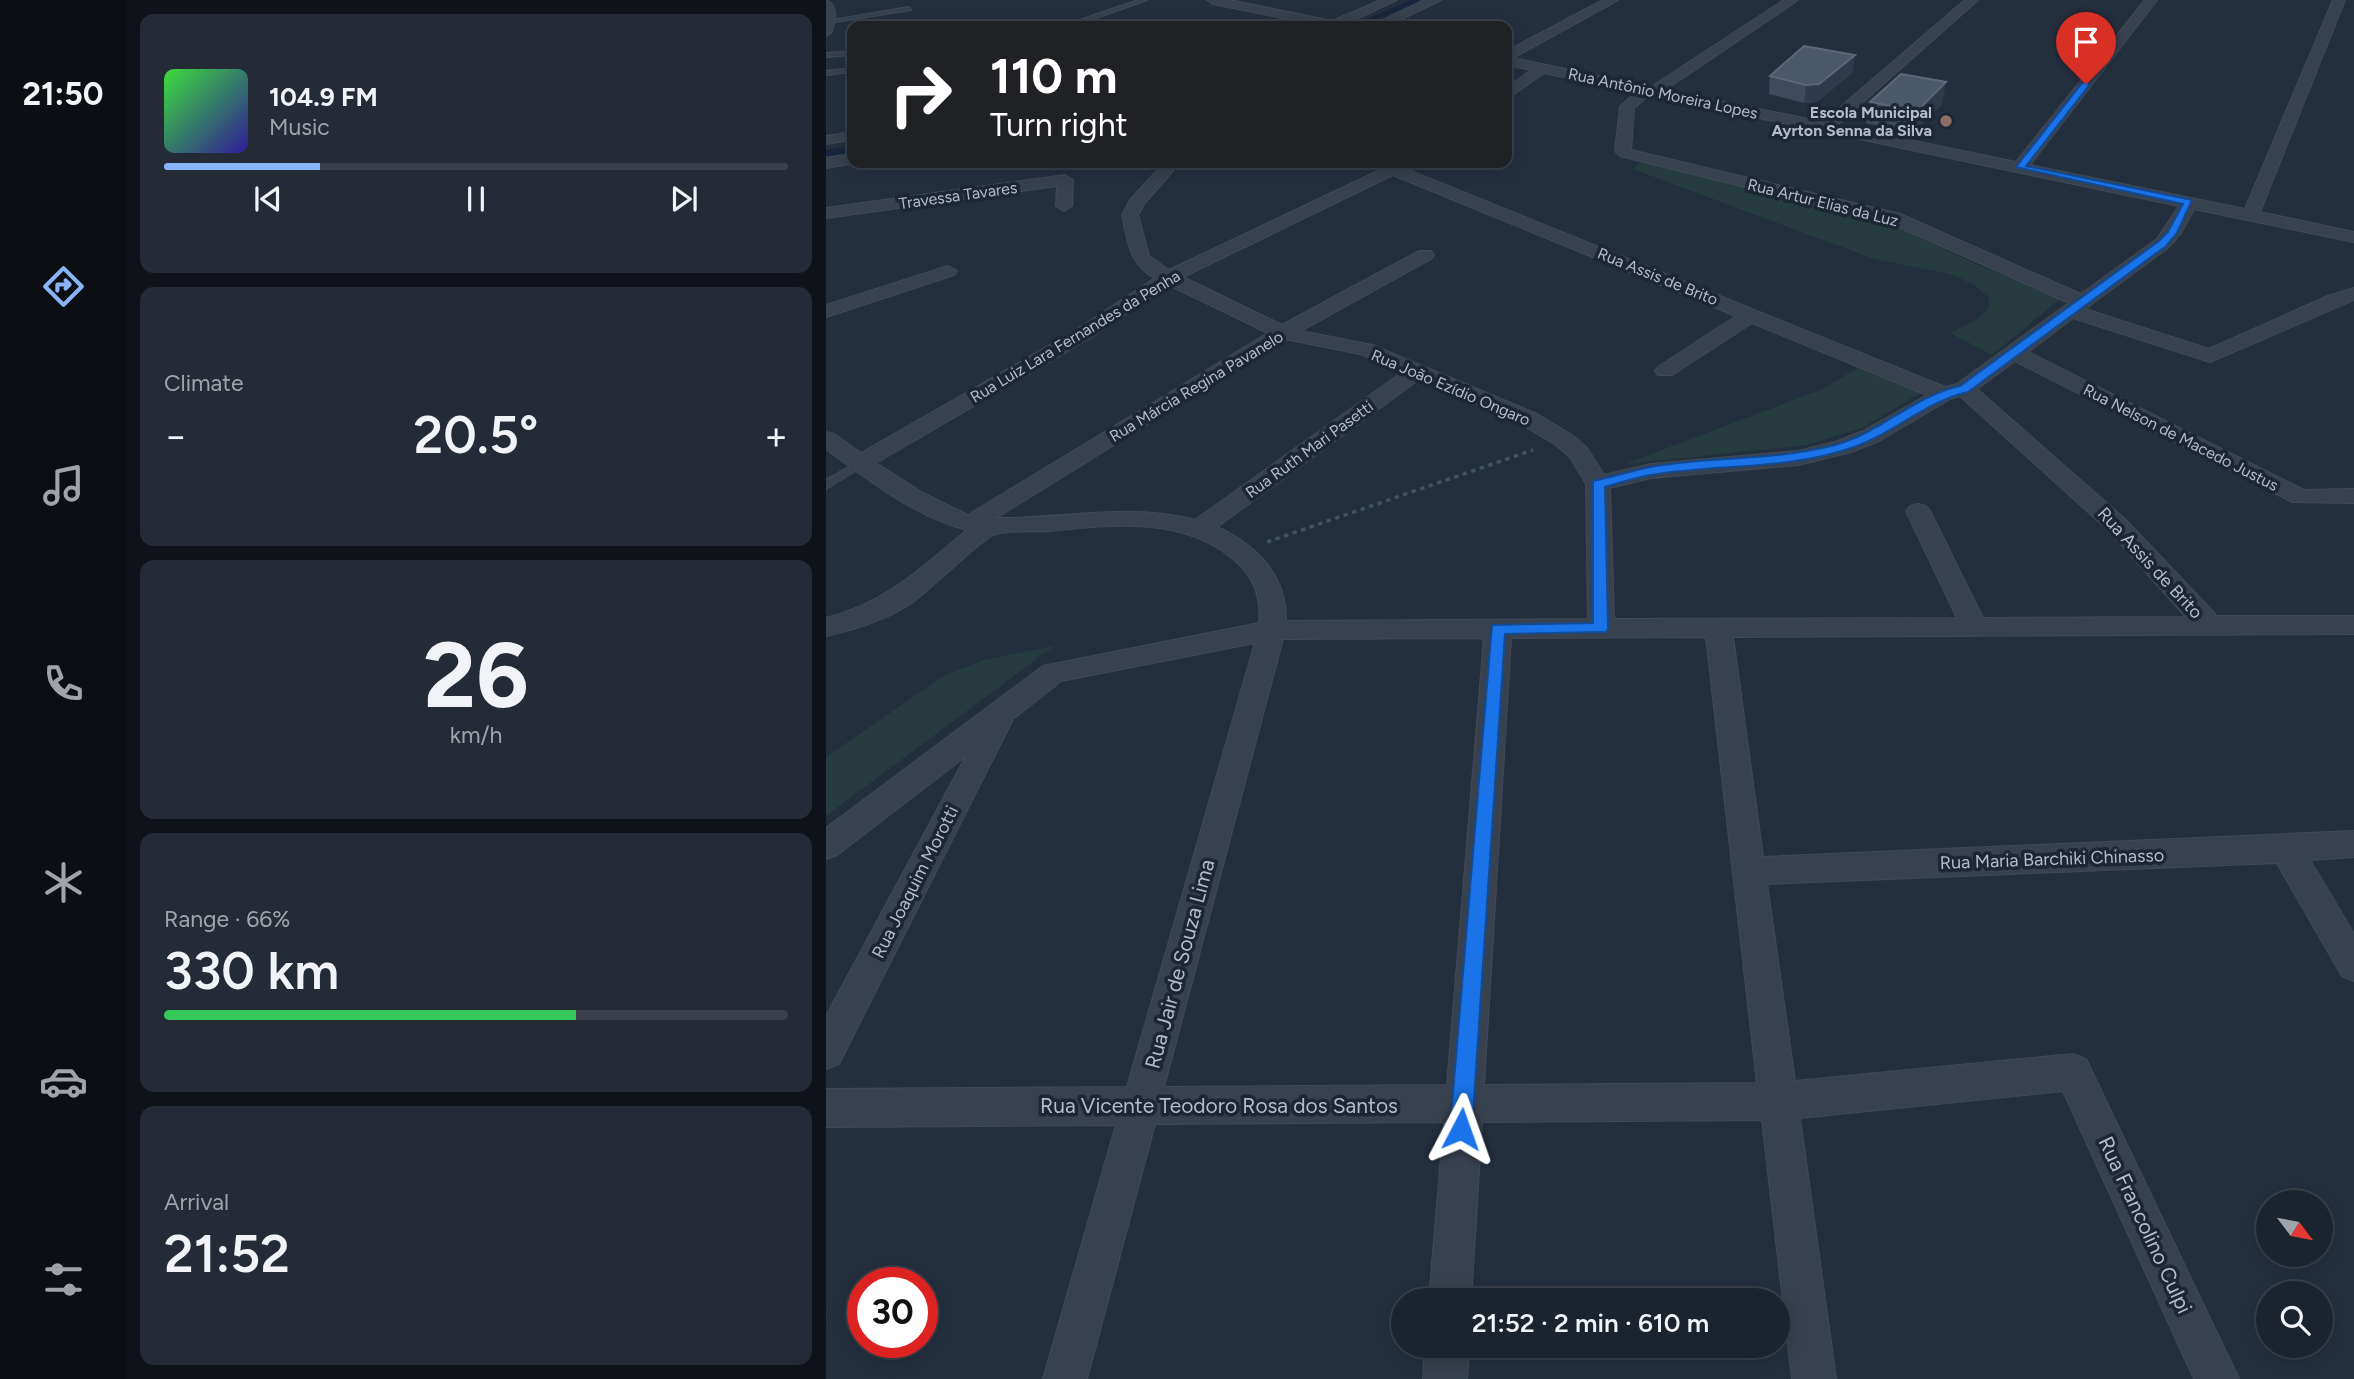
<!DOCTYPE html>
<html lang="en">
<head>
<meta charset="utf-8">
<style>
  body { margin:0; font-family:Figtree,sans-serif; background:#242b36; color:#f1f3f6; height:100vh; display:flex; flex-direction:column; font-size:26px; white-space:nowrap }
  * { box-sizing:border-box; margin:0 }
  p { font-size:23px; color:#a0a4aa }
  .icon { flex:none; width:38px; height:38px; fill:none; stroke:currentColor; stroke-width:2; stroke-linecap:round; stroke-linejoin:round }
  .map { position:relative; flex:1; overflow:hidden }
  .sheet { display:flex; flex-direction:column; gap:14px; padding:14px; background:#0f1319; width:700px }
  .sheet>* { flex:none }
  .top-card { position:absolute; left:21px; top:21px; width:665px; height:147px; border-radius:14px; box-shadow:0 4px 18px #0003,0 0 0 2px #39404a; background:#202124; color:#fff; overflow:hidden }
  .needle { width:46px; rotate:122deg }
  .tools { position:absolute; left:1430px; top:1190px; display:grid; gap:14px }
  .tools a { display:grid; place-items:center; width:77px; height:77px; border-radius:50%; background:#1b232e; box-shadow:0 4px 18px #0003,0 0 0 2px #39404a; font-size:35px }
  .speed { position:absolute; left:21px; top:1267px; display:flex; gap:14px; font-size:35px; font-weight:700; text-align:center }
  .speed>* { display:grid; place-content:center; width:91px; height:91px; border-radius:50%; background:#1b232e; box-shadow:0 4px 18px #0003,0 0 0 2px #39404a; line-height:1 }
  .speed .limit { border:10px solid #d22; background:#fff; color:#111 }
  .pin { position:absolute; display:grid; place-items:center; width:60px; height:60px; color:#fff; margin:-72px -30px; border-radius:50% 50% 50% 0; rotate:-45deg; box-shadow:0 0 7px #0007 }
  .pin .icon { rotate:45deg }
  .me { position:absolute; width:77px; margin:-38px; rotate:4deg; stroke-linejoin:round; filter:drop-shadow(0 0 5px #0008) }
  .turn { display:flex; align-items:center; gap:24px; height:147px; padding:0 28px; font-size:32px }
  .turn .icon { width:91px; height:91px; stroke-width:2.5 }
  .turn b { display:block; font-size:49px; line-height:60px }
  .big { font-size:52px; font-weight:600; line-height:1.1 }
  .sheet .widget { flex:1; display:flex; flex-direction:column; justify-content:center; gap:10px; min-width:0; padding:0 24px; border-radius:14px; background:#242b36 }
  .sheet .dial { align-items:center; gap:0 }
  .dial b { font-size:91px; line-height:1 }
  .song { display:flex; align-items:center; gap:21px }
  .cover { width:84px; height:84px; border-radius:10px; background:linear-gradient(135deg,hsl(120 70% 55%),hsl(250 70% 35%)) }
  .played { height:7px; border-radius:4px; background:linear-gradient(90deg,#8ab4f8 25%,#39404a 25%) }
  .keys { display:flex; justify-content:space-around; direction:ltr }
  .heat { display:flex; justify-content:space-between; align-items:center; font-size:38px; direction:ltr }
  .charge { height:10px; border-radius:5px; background:linear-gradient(90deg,#34c759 66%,#39404a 0) }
  .trip { position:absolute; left:565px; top:1288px; width:399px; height:70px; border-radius:35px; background:#1b232e; box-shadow:0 4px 18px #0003,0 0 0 2px #39404a; font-weight:600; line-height:70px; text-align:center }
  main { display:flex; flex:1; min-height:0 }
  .tab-bar { display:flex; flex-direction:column; width:126px; justify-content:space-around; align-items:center; background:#0b0e12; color:#a0a4aa }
  .tab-bar .icon { width:49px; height:49px }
  .tab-bar .on { color:#8ab4f8 }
  .tab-bar b { font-size:32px; color:#f1f3f6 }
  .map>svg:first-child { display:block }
  .green { fill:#263c3f }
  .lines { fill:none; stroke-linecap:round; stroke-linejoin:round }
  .stream-far1 { stroke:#17263c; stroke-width:4.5 }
  .stream { stroke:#17263c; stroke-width:6 }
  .service-casing { stroke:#414a57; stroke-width:2 }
  .minor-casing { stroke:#414a57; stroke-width:2 }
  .path { stroke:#3f5557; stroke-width:3.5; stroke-dasharray:4.5 4.5; stroke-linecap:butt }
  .service { fill:#38414e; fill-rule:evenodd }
  .minor { fill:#38414e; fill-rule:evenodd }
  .wall { fill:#3f4b5c }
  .shaded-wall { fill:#2f3b4b }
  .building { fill:#4b5868; stroke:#5c6777; stroke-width:2 }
  .route { fill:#1a73e8; stroke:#114b97; stroke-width:2 }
  .education-dot { fill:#8d6e63; stroke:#1d2633; stroke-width:2.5 }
  .labels { text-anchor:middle; stroke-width:7; stroke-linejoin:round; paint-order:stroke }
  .far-street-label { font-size:16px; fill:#b4bcc9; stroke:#1d2633 }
  .far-poi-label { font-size:16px; font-weight:bold; fill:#b4bcc9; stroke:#1d2633; text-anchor:end }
  .street-label { font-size:18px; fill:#b4bcc9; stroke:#1d2633 }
  .near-street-label { font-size:21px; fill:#b4bcc9; stroke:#1d2633 }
</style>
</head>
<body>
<main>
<nav class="tab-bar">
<b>21:50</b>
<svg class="icon on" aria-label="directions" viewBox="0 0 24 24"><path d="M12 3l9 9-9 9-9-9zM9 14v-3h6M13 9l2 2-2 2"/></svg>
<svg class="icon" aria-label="music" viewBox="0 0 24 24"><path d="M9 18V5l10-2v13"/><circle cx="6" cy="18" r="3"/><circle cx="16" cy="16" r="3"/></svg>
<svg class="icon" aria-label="phone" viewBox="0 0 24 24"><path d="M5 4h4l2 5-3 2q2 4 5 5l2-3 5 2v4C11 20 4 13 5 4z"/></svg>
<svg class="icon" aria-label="climate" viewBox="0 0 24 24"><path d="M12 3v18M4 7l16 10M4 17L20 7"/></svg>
<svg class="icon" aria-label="car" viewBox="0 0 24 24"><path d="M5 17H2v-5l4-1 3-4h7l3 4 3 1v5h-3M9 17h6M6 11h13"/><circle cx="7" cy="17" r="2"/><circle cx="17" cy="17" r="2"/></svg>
<svg class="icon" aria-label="filters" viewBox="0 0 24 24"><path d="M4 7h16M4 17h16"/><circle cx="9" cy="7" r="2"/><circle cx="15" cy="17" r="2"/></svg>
</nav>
<section class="sheet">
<div class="widget">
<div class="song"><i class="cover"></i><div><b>104.9 FM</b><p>Music</p></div></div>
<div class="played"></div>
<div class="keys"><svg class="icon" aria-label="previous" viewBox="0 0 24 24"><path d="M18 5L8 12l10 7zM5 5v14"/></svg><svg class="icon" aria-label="pause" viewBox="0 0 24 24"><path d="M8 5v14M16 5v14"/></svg><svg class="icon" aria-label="next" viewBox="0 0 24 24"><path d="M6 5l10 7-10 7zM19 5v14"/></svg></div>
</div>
<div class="widget"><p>Climate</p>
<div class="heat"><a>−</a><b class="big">20.5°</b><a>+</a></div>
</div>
<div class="widget dial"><b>26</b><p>km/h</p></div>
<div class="widget"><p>Range · 66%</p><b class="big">330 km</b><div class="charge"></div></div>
<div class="widget"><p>Arrival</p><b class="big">21:52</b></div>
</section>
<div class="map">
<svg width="1528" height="1379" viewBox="0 0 1528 1379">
  <rect width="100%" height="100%" fill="#242f3e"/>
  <!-- green -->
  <g class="green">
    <polygon points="816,162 1061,222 1154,266 1234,299 1166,355 1124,333 1151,319 1162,309 1163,298 1147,284 1124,274 1048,259 807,169"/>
    <polygon points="1034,367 1096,392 1036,428 980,445 799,464 994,390"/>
    <polygon points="228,646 0,816 0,757 119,675 158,660"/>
  </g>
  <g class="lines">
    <!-- stream-far1 -->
    <g class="stream-far1">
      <polyline points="530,26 590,0"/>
      <polyline points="8,152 26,149"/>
    </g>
    <!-- stream -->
    <polyline class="stream" points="0,153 20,150"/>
    <!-- service casing -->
    <g class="service-casing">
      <g id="service">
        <polygon points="312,0 321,0 248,26 202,23 205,21 245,23"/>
        <polygon points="83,7 85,10 3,23 0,21"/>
        <polygon points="26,51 26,55 0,57 0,53"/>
        <polygon points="26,68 26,72 0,75 0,71"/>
        <polygon points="35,460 41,463 39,465 0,489 0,480"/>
      </g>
    </g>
    <!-- minor casing -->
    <g class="minor-casing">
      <g id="minor">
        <path d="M0,0c13,6 9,21 6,32l-6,4z"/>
        <polygon points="381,0 404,0 506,21 555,0 571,0 519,24 520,26 497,26 387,4"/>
        <polygon points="599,0 615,0 561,26 545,26"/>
        <path d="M777,0h15l-105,58 138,29 133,-87h14l-133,90 158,32 142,-122h13l-141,125 179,37 129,-162h12l-127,165 215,44 88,-209h12l-85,212 94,20v10l-160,-33 -13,24 -12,14 -84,62 124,40 119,-53 26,-8v12l-144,62 -137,-44 -45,34 276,138 50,-1v14l-62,-1 -277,-141 -38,28 149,131 91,96h137v18l-621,3 30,220 591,-26v26l-44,3 44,74v47l-12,-5 -65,-113 -510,21 28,197 278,-27 13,5 153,320h-45l-131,-288 -263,27 36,261h-44l-30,-259 -280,2 -11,178h-42l15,-178 -289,2 -68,255h-44l73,-254 -290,2v-38l301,-2 128,-444 -194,38 -48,38 -174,345 -13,5v-53l140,-260 -129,99 -11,4v-31l217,-162 216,-43c3,-27 -6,-48 -27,-65 -52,-42 -120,-33 -183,-27 -17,1 -37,-1 -53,3 -14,3 -68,59 -86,70 -26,17 -55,25 -84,32v-18c60,-15 95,-50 141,-88 -52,-13 -98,-50 -141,-81v-17l8,2 27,19 215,-123 79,-52c-26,-13 -27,-37 -33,-63l9,-16 33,-36h16l-36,41 -6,11 11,41 20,14 211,-100 -6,-5 2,-2h38l-8,6 539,218 12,-3 112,-81 -181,-81 -268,-66 -5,-5 5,-44 16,-15 -92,-19 -37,26v-11l24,-18 -24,-5v-14zM823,95l530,111 -22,33 -76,55 -181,-80 -269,-64 3,-42zM567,175l343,141 -78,51 -3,4 3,4h14l80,-52 175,72 -64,36 -28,11 -37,9 -147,13 -47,11 -17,-27 -15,-13 -35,-21 -165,-69 -71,-14 130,-72 3,-4 -3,-4h-12l-137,74 -99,-48zM343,285l99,48 -300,182 -45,-22 -47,-30 214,-125zM459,339l75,15 44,17 -209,149c-66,-18 -132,-1 -199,-2zM595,378l100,46 35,21 14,12 16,27 2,135 -302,2c1,-46 -30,-76 -69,-94zM1134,396l148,134 78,87 -203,1 -53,-107 -4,-5 -8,-2 -8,2 -4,5 51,107 -343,1 -4,-131 41,-10 147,-13 53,-13 28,-11 71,-42zM880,637l51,446 -273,2 27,-447zM658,638l-37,447 -283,2 119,-448z"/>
        <polygon points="26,132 26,140 0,144 0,136"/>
        <polygon points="26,154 26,163 30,163 0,168 0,158"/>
        <polygon points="239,175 247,180 246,206 238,211 230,206 231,186 0,218 0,208"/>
        <polygon points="122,266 131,271 128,275 0,317 0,305"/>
        <polygon points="599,1346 643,1346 641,1379 597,1379"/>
      </g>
    </g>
    <!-- path -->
    <polyline class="path" points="441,542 707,450"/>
    <!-- service -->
    <use href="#service" class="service"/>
    <!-- minor -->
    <use href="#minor" class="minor"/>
  </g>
  <!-- wall -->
  <g class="wall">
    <polygon points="1029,55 1026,73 991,102 978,103 943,94 944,76"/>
    <polygon points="1044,102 1116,104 1087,133 1040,123"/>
  </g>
  <!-- shaded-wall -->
  <g class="shaded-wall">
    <polygon points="1029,55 1026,73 991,102 978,103 980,85"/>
    <polygon points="1120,82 1116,104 1087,133 1091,111"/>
  </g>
  <!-- building -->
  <g class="building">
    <polygon points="978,46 1029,55 993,84 980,85 944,76"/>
    <polygon points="1075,74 1120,82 1091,111 1044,102"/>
  </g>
  <!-- route -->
  <path class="route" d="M1257,82l7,2 -64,82 166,34 -15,33 -11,13 -198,146c-44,10 -77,44 -120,57 -64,21 -131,15 -197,26 -15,2 -31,8 -46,12l3,142 -2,3 -101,2 -33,495 -3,8 -8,3 -7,-3 -4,-8 42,-504 101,-2v-142c19,-4 38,-10 57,-14 61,-11 124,-6 185,-22 45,-12 79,-49 125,-59l199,-145 9,-9 15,-28 -167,-37z"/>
  <!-- markers -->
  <circle class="education-dot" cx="1120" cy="121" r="7"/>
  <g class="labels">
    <!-- far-street labels -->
    <g class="far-street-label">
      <text transform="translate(837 93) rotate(12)" y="6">Rua Antônio Moreira Lopes</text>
      <text transform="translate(132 195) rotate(-8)" y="6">Travessa Tavares</text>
      <text transform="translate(997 202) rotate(14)" y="6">Rua Artur Elias da Luz</text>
      <text transform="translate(832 276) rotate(22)" y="6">Rua Assis de Brito</text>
      <text transform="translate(249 336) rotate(-31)" y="6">Rua Luiz Lara Fernandes da Penha</text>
      <text transform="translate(370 386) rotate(-31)" y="6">Rua Márcia Regina Pavanelo</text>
      <text transform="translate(625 387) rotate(23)" y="6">Rua João Ezídio Ongaro</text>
      <text transform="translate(1355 437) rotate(27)" y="6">Rua Nelson de Macedo Justus</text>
      <text transform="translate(483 449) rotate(-36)" y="6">Rua Ruth Mari Pasetti</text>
    </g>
    <!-- far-poi labels -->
    <g class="far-poi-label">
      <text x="1106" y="118">Escola Municipal<tspan x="1106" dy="18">Ayrton Senna da Silva</tspan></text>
    </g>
    <!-- street labels -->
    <g class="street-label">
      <text transform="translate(1324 563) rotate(47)" y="6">Rua Assis de Brito</text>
      <text transform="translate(1226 859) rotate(-2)" y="6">Rua Maria Barchiki Chinasso</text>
      <text transform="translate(89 882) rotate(-63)" y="6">Rua Joaquim Morotti</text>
    </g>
    <!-- near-street labels -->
    <g class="near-street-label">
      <text transform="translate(354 964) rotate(-75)" y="7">Rua Jair de Souza Lima</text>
      <text x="393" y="1113">Rua Vicente Teodoro Rosa dos Santos</text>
      <text transform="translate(1319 1225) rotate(65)" y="7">Rua Francolino Culpi</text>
    </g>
  </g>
</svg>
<div class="tools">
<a><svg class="needle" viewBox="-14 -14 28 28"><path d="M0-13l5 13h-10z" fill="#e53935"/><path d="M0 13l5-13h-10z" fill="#a0a4aa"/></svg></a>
<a><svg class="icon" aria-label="search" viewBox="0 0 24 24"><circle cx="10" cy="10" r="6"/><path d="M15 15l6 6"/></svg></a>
</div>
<div class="speed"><div class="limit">30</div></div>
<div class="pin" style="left:1260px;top:84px;background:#d93025"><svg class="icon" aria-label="arrive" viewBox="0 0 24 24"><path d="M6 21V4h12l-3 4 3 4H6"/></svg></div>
<svg class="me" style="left:635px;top:1129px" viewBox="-20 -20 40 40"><path d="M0-17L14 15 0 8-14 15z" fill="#1a73e8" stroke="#fff" stroke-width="4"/></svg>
<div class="trip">21:52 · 2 min · 610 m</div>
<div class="top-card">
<div class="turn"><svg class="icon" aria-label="right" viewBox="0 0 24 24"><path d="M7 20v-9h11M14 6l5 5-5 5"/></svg><div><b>110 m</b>Turn right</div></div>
</div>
</div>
</main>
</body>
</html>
